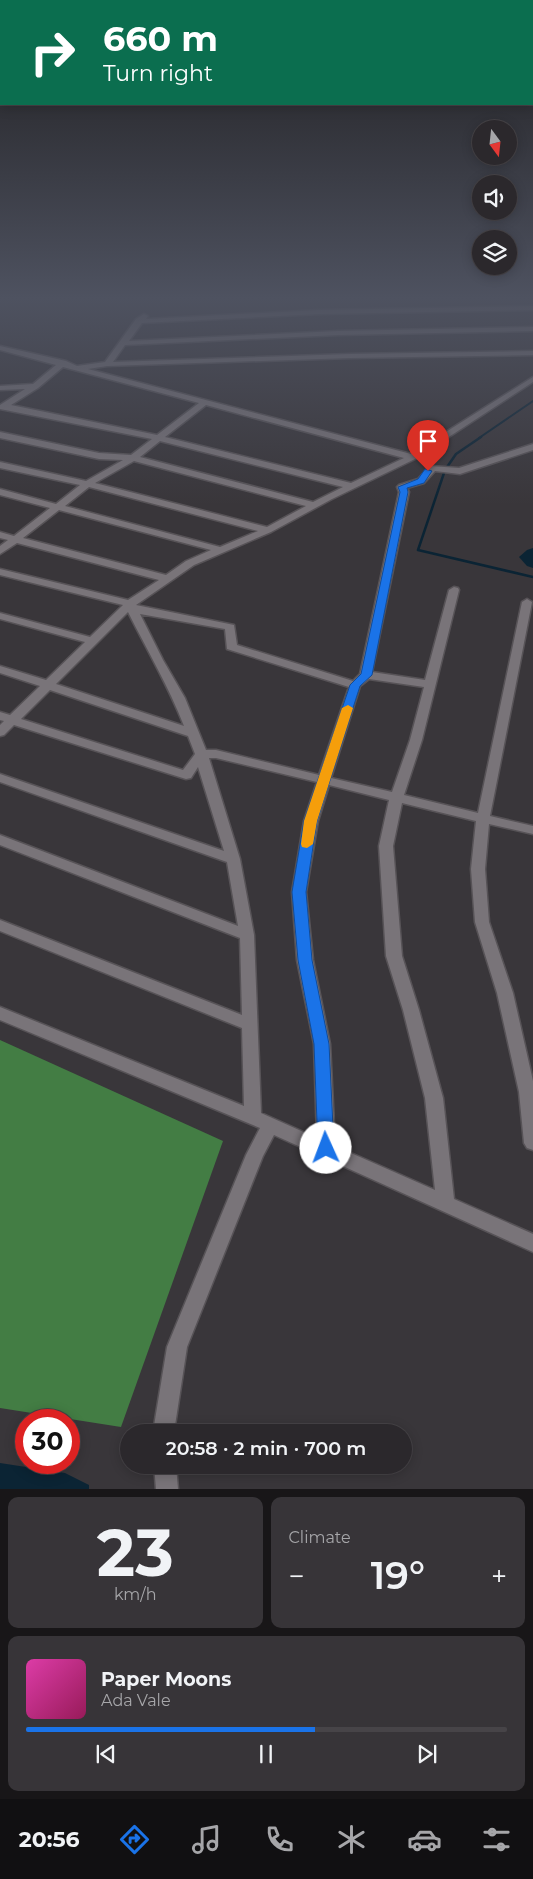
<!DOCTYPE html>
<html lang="en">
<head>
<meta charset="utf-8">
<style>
  body { margin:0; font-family:Montserrat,sans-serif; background:#373438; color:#f1f3f6; height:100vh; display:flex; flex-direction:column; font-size:19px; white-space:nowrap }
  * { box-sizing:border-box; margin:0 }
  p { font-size:16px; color:#a6a6a9 }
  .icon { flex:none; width:28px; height:28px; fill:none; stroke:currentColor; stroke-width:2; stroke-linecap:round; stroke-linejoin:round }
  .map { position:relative; height:1489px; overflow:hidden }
  .side { display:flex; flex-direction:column; gap:8px; padding:8px; background:#181618; flex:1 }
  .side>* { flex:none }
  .guide { position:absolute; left:0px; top:0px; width:534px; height:105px; box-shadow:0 2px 12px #0003,0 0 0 1px #474448; background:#0b6e4f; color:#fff; overflow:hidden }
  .needle { width:32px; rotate:165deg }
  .buttons { position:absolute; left:472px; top:120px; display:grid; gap:10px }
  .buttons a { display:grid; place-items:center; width:45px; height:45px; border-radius:50%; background:#2b282c; box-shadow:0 2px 12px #0003,0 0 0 1px #474448; font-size:25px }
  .speed { position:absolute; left:15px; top:1409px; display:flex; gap:10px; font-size:25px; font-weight:700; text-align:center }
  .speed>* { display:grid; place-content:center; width:65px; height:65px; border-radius:50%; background:#2b282c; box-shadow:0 2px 12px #0003,0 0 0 1px #474448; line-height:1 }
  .speed .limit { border:8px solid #d22; background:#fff; color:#111 }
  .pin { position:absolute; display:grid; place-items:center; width:42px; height:42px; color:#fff; margin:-51px -21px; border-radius:50% 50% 50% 0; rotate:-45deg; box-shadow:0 0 5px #0007 }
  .pin .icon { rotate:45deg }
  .me { position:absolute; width:55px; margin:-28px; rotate:358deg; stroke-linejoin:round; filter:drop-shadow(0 0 4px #0008) }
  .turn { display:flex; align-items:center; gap:18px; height:105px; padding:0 20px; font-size:22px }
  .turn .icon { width:65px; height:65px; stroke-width:2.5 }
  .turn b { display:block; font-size:35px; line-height:42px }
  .big { font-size:38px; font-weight:600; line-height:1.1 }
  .side .tile { flex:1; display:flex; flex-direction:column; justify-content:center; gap:8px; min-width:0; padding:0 18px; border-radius:10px; background:#373438 }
  .side .dial { align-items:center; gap:0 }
  .dial b { font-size:65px; line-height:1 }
  .song { display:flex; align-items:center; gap:15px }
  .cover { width:60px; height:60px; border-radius:8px; background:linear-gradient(135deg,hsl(320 70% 55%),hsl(330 70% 35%)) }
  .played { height:5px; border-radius:2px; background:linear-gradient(90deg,#1a73e8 60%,#474448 60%) }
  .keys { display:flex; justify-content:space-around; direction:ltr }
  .heat { display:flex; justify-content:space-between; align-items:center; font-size:28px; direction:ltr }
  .side .tiles { flex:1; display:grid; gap:8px; grid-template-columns:1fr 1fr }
  .tile:last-child { grid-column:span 2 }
  .trip { position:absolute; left:120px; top:1424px; width:292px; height:50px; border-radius:25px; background:#2b282c; box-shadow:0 2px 12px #0003,0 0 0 1px #474448; font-weight:600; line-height:50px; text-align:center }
  .tabs { display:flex; height:80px; justify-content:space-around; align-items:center; background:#111012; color:#a6a6a9 }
  .tabs .icon { width:35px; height:35px }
  .tabs .on { color:#1a73e8 }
  .tabs b { font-size:22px; color:#f1f3f6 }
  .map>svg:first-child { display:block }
  .forest { fill:#437d44 }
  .water { fill:#0b2434 }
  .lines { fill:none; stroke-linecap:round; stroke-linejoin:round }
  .stream-far1 { stroke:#0b2434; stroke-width:2 }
  .stream { stroke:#0b2434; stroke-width:2.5 }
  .river { fill:#0b2434; fill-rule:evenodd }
  .street-casing { stroke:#575357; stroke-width:3 }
  .street { fill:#797479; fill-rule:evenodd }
  .route { fill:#1a73e8; stroke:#114b97 }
  .slow { fill:#f59e0b }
</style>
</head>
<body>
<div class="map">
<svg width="533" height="1489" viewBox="0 0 533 1489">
  <rect width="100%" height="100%" fill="#39363a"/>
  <!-- forest -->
  <polygon class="forest" points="0,1040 223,1141 121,1427 0,1408"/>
  <!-- water -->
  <polygon class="water" points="0,1463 65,1473 89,1485 89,1489 0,1489"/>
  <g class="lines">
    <!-- stream-far1 -->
    <polyline class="stream-far1" points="479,438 533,401"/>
    <!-- stream -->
    <polyline class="stream" points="481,437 456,454 445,470 418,550 533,577"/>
    <!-- river -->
    <polygon class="river" points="533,548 533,568 527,566 519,557 527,550"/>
    <!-- street casing -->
    <g class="street-casing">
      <g id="street">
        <path d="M533,306v4l-214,4 -177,9 -13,18 209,-10 195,-4v4l-195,4 -213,10 -12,17 237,-8 183,-3v4l-183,3 -243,8 -19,3 323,85 122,-77v5l-118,77 -83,40 -61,33 -77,33 -58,40 98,20 3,20 116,36 7,-7 39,-182 -2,-5 2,-2 19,-6 12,-13 29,2 74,-24v6l-73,24 -25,-3 -11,12 -17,5 2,4 -37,180 53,8 24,-90 5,-3 4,1 1,2 -37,150 -18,55 74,18 44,-211 5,-3 5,3 -42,214 43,10v8l-44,-10 -4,45 4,53 24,71 20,88v69l-6,-2 -3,-5 -5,-51 -22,-99 -22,-71 -4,-53 5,-48 -74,-18 -9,43 9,110 17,54 24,88 11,101 79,35v18l-259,-117 -11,21 -76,191 -13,85h-21l14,-85 79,-192 14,-27 -260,-108v-13l244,99 -2,-78 -242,-97v-11l242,95 -2,-77 -240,-93v-10l238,91 -11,-64 -227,-80v-8l224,77 -26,-84 -7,11 -5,1 -172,-54 -10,10 -4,1v-11l4,-4 -4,-1v-8l10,3 30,-29 -40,-13v-7l46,14 39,-38 -85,-23v-6l90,24 33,-32 -123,-30v-6l128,31 31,-20 -142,-37 -17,11v-8l8,-6 -8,-2v-6l14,4 36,-28 -50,-13v-6l56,15 24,-19 -80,-17v-6l86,19 37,-21 -24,-1 -99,-21v-6l99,21 32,2 21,-16 -152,-30v-4l25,-16 -25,1v-4l33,-2 23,-19 -56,-15v-4l66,15 11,5 28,-4 31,-43 8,-5 4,2 -2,3 173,-9zM63,367l136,36 -42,32 -146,-30 27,-17zM206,405l198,53 -53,25 -186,-46zM160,441l183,46 -30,15 -173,-45zM134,461l172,45 -39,21 -172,-44zM89,487l169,44 -38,16 -155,-41zM59,510l152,40 -25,11 -20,14 -143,-37zM128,612c19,38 41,75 56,114l-128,-42zM140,614l85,15 2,20 122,38 -30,88 -103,-25h-10l-21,-52 -22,-38zM369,679l55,8 -14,53 -18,52 -61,-14 29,-92zM50,690l138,46 7,18 -12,16 -162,-51zM209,758h7l101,24 -13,39 -12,71 5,68 17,84 3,94 -56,-25 -7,-178 -14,-76zM329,785l60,15 -10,46 7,110 17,54 22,88 10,92 -100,-44 -5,-102 -17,-84 -7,-68 12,-71z"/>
        <polygon points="154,1465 176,1465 178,1489 156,1489"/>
      </g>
    </g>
    <!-- street -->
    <use href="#street" class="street"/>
  </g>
  <!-- sky -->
  <linearGradient id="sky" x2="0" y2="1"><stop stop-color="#1f1e20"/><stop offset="0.59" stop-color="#4e5260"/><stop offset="1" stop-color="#4e5260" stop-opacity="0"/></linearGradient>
  <rect width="533" height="505" fill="url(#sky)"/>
  <!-- route -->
  <polygon class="route" points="425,469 432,471 424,483 407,488 408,492 372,675 360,686 317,821 306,892 312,960 329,1044 334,1148 332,1153 326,1155 320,1153 318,1148 314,1044 298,960 292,892 304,821 350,685 361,674 400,492 398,487 418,479"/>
  <!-- slow -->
  <polygon class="slow" points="348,705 353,708 317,821 313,844 307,848 302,847 301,844 304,821 342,708"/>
</svg>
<div class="buttons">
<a><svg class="needle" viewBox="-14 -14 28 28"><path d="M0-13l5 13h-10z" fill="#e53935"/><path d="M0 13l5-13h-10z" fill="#a6a6a9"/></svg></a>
<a><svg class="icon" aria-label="sound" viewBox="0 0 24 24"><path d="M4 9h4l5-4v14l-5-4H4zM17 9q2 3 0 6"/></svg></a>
<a><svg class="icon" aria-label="layers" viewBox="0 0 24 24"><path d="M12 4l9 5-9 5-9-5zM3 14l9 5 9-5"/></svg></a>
</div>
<div class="speed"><div class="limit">30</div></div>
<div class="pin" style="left:428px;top:471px;background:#d93025"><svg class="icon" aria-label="arrive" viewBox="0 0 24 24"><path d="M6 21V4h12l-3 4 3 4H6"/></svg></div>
<svg class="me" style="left:326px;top:1148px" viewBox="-20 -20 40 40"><circle r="19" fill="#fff"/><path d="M0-13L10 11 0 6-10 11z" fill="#1a73e8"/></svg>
<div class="trip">20:58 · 2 min · 700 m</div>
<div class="guide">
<div class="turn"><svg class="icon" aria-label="right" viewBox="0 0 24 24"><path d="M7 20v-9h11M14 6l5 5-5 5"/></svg><div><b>660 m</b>Turn right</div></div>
</div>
</div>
<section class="side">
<div class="tiles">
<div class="tile dial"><b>23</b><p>km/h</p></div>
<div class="tile"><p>Climate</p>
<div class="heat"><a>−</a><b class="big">19°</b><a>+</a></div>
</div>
<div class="tile">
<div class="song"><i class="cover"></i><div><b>Paper Moons</b><p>Ada Vale</p></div></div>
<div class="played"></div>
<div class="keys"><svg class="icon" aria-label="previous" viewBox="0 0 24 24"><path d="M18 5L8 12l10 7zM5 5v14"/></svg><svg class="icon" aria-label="pause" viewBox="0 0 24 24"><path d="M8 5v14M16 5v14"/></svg><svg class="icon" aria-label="next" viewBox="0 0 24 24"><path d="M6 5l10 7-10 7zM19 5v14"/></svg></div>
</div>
</div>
</section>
<nav class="tabs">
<b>20:56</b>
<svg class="icon on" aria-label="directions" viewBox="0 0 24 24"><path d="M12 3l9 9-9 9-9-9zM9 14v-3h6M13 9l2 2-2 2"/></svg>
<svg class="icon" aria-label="music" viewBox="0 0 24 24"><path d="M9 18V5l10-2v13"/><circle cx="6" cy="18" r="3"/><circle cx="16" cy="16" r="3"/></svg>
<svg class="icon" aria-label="phone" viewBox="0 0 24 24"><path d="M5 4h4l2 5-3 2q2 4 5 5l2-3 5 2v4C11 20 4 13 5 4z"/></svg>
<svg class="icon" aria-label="climate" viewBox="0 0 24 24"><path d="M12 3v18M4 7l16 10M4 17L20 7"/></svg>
<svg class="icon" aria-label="car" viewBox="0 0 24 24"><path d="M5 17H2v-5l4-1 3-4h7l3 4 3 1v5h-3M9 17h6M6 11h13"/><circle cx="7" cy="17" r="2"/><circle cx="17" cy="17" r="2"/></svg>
<svg class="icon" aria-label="filters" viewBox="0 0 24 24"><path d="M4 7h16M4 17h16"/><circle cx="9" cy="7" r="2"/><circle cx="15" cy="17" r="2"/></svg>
</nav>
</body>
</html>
